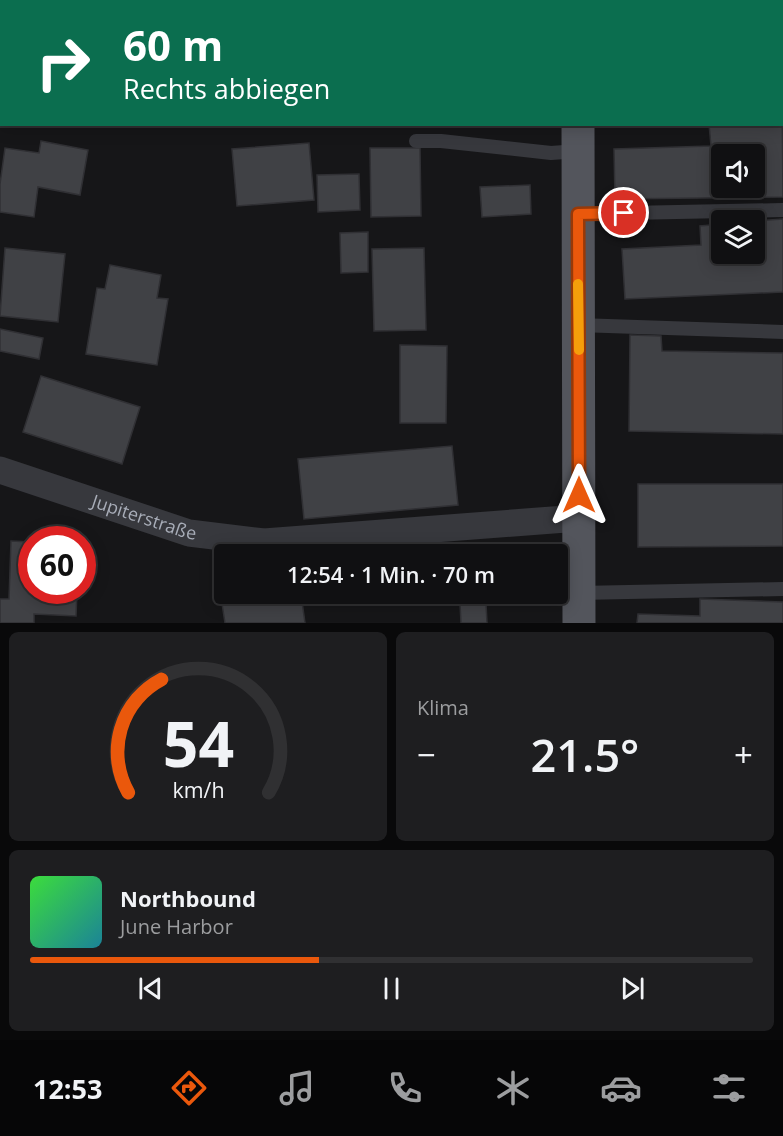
<!DOCTYPE html>
<html lang="de">
<head>
<meta charset="utf-8">
<style>
  body { margin:0; font-family:"Open Sans",sans-serif; background:#1e1e20; color:#f1f3f6; height:100vh; display:flex; flex-direction:column; font-size:22px; white-space:nowrap }
  * { box-sizing:border-box; margin:0 }
  p { font-size:20px; color:#9c9d9f }
  .icon { flex:none; width:33px; height:33px; fill:none; stroke:currentColor; stroke-width:2; stroke-linecap:round; stroke-linejoin:round }
  .map { position:relative; height:623px; overflow:hidden }
  .panel { display:flex; flex-direction:column; gap:9px; padding:9px; background:#09090a; flex:1 }
  .panel>* { flex:none }
  .hud { position:absolute; left:0px; top:0px; width:783px; height:126px; box-shadow:0 3px 15px #0003,0 0 0 2px #303032; background:#0b6e4f; color:#fff; overflow:hidden }
  .tools { position:absolute; left:711px; top:144px; display:grid; gap:12px }
  .tools a { display:grid; place-items:center; width:54px; height:54px; border-radius:6px; background:#101012; box-shadow:0 3px 15px #0003,0 0 0 2px #303032; font-size:30px }
  .speed { position:absolute; left:18px; top:526px; display:flex; gap:12px; font-size:30px; font-weight:700; text-align:center }
  .speed>* { display:grid; place-content:center; width:78px; height:78px; border-radius:50%; background:#101012; box-shadow:0 3px 15px #0003,0 0 0 2px #303032; line-height:1 }
  .speed .limit { border:9px solid #d22; background:#fff; color:#111 }
  .pin { position:absolute; display:grid; place-items:center; width:51px; height:51px; color:#fff; margin:-26px; border:3px solid #fff; border-radius:50%; box-shadow:0 2px 6px #0007 }
  .me { position:absolute; width:66px; margin:-33px; rotate:0deg; stroke-linejoin:round; filter:drop-shadow(0 0 4px #0008) }
  .turn { display:flex; align-items:center; gap:21px; height:126px; padding:0 24px; font-size:27px }
  .turn .icon { width:78px; height:78px; stroke-width:2.5 }
  .turn b { display:block; font-size:42px; line-height:51px }
  .big { font-size:45px; font-weight:600; line-height:1.1 }
  .panel .card { flex:1; display:flex; flex-direction:column; justify-content:center; gap:9px; min-width:0; padding:0 21px; border-radius:9px; background:#1e1e20 }
  .panel .dial { align-items:center; gap:0 }
  .dial svg { height:156px; overflow:visible; fill:none; stroke:#303032; stroke-width:7; stroke-linecap:round; text-anchor:middle }
  .dial text { fill:#f1f3f6; stroke:none }
  .song { display:flex; align-items:center; gap:18px }
  .cover { width:72px; height:72px; border-radius:9px; background:linear-gradient(135deg,hsl(120 70% 55%),hsl(190 70% 35%)) }
  .played { height:6px; border-radius:3px; background:linear-gradient(90deg,#ea580c 40%,#303032 40%) }
  .keys { display:flex; justify-content:space-around; direction:ltr }
  .heat { display:flex; justify-content:space-between; align-items:center; font-size:33px; direction:ltr }
  .panel .tiles { flex:1; display:grid; gap:9px; grid-template-columns:1fr 1fr }
  .card:last-child { grid-column:span 2 }
  .trip { position:absolute; left:214px; top:544px; width:354px; height:60px; border-radius:6px; background:#101012; box-shadow:0 3px 15px #0003,0 0 0 2px #303032; font-weight:600; line-height:60px; text-align:center }
  .menu { display:flex; height:96px; justify-content:space-around; align-items:center; background:#060607; color:#9c9d9f }
  .menu .icon { width:42px; height:42px }
  .menu .selected { color:#ea580c }
  .menu b { font-size:27px; color:#f1f3f6 }
  .map>svg:first-child { display:block }
  .building { fill:#404145; stroke:#303034; stroke-width:1.5; fill-rule:evenodd }
  .lines { fill:none; stroke-linecap:round; stroke-linejoin:round }
  .lane { stroke:#37383d; stroke-width:14 }
  .street { stroke:#37383d; stroke-width:27 }
  .primary { stroke:#53555c; stroke-width:33 }
  .route-casing { stroke:#983908; stroke-width:15 }
  .route { stroke:#ea580c; stroke-width:10 }
  .slow { stroke:#f59e0b; stroke-width:10 }
  .labels { text-anchor:middle; stroke-width:6; stroke-linejoin:round; paint-order:stroke }
  .street-label { font-size:18px; fill:#a8adb8; stroke:#111113 }
</style>
</head>
<body>
<div class="map">
<svg width="783" height="623" viewBox="0 0 783 623">
  <rect width="100%" height="100%" fill="#161618"/>
  <!-- building -->
  <g class="building">
    <polygon points="0,0 55,0 2,2 2,12"/>
    <rect x="306" y="0" width="121" height="2"/>
    <rect x="617" y="0" width="81" height="2"/>
    <rect x="0" y="45" width="2" height="74"/>
    <path d="M782,97l1,100 -168,2 -1,-50 97,-3 -2,-22h73zM722,154h32v34h-32z"/>
    <polygon points="41,141 88,150 80,195 38,187 34,217 0,212 0,184 5,148 39,153"/>
    <polygon points="309,143 314,200 237,206 232,149"/>
    <polygon points="370,148 420,148 421,216 371,217"/>
    <polygon points="359,174 360,210 318,212 317,175"/>
    <polygon points="530,185 531,214 482,217 480,187"/>
    <polygon points="783,219 783,292 625,299 622,249 701,245 700,226 722,224 722,254 754,254 754,221"/>
    <polygon points="368,232 368,272 341,273 340,233"/>
    <polygon points="5,248 65,254 58,322 0,316"/>
    <polygon points="424,248 426,330 374,331 372,249"/>
    <polygon points="110,265 161,275 157,298 168,299 157,365 86,354 97,288 105,289"/>
    <polygon points="0,329 43,338 39,359 0,351"/>
    <polygon points="630,335 661,336 662,351 783,353 783,434 629,431"/>
    <polygon points="400,345 447,346 446,423 400,423"/>
    <polygon points="41,376 140,407 122,464 23,432"/>
    <polygon points="452,446 458,505 304,519 298,459"/>
    <polygon points="638,484 783,484 783,546 638,547"/>
    <polygon points="11,541 32,542 32,591 77,591 76,616 34,614 34,623 0,623 0,599 9,599"/>
    <polygon points="241,594 301,594 305,623 225,623 221,597"/>
    <polygon points="700,599 783,602 783,623 637,623 638,614 700,616"/>
    <polygon points="486,603 487,623 461,623 460,604"/>
  </g>
  <g class="lines">
    <!-- lane -->
    <g class="lane">
      <polyline points="748,2 748,0"/>
      <polyline points="416,141 441,141 551,153 578,151"/>
      <polyline points="578,214 783,210"/>
      <polyline points="578,325 783,332"/>
      <polyline points="579,593 783,589"/>
    </g>
    <!-- street -->
    <path class="street" id="s1" d="M0,470l189,63 75,9 315,-24"/>
    <!-- primary -->
    <g class="primary">
      <polyline points="578,2 578,0"/>
      <polyline points="578,124 579,623"/>
    </g>
  </g>
  <g class="lines">
    <!-- route casing -->
    <g class="route-casing">
      <polyline id="route" points="579,495 578,214 624,213"/>
    </g>
    <!-- route -->
    <use href="#route" class="route"/>
    <!-- slow -->
    <polyline class="slow" points="578,284 579,350"/>
  </g>
  <g class="labels">
    <!-- street labels -->
    <g class="street-label">
      <text dy="6" stroke="none"><textPath href="#s1" startOffset="152">Jupiterstraße</textPath></text>
    </g>
  </g>
</svg>
<div class="tools">
<a><svg class="icon" aria-label="sound" viewBox="0 0 24 24"><path d="M4 9h4l5-4v14l-5-4H4zM17 9q2 3 0 6"/></svg></a>
<a><svg class="icon" aria-label="layers" viewBox="0 0 24 24"><path d="M12 4l9 5-9 5-9-5zM3 14l9 5 9-5"/></svg></a>
</div>
<div class="speed"><div class="limit">60</div></div>
<div class="pin" style="left:624px;top:213px;background:#d93025"><svg class="icon" aria-label="arrive" viewBox="0 0 24 24"><path d="M6 21V4h12l-3 4 3 4H6"/></svg></div>
<svg class="me" style="left:579px;top:495px" viewBox="-20 -20 40 40"><path d="M0-17L14 15 0 8-14 15z" fill="#ea580c" stroke="#fff" stroke-width="4"/></svg>
<div class="trip">12:54 · 1 Min. · 70 m</div>
<div class="hud">
<div class="turn"><svg class="icon" aria-label="right" viewBox="0 0 24 24"><path d="M7 20v-9h11M14 6l5 5-5 5"/></svg><div><b>60 m</b>Rechts abbiegen</div></div>
</div>
</div>
<section class="panel">
<div class="tiles">
<div class="card dial"><svg viewBox="0 0 100 80">
<path d="M14 69A42 42 0 1 1 86 69"/>
<path d="M14 69A42 42 0 0 1 31 11" stroke="#ea580c"/>
<text x="50" y="56" font-size="32" font-weight="700">54</text>
<text x="50" y="72" font-size="11">km/h</text>
</svg></div>
<div class="card"><p>Klima</p>
<div class="heat"><a>−</a><b class="big">21.5°</b><a>+</a></div>
</div>
<div class="card">
<div class="song"><i class="cover"></i><div><b>Northbound</b><p>June Harbor</p></div></div>
<div class="played"></div>
<div class="keys"><svg class="icon" aria-label="previous" viewBox="0 0 24 24"><path d="M18 5L8 12l10 7zM5 5v14"/></svg><svg class="icon" aria-label="pause" viewBox="0 0 24 24"><path d="M8 5v14M16 5v14"/></svg><svg class="icon" aria-label="next" viewBox="0 0 24 24"><path d="M6 5l10 7-10 7zM19 5v14"/></svg></div>
</div>
</div>
</section>
<nav class="menu">
<b>12:53</b>
<svg class="icon selected" aria-label="directions" viewBox="0 0 24 24"><path d="M12 3l9 9-9 9-9-9zM9 14v-3h6M13 9l2 2-2 2"/></svg>
<svg class="icon" aria-label="music" viewBox="0 0 24 24"><path d="M9 18V5l10-2v13"/><circle cx="6" cy="18" r="3"/><circle cx="16" cy="16" r="3"/></svg>
<svg class="icon" aria-label="phone" viewBox="0 0 24 24"><path d="M5 4h4l2 5-3 2q2 4 5 5l2-3 5 2v4C11 20 4 13 5 4z"/></svg>
<svg class="icon" aria-label="climate" viewBox="0 0 24 24"><path d="M12 3v18M4 7l16 10M4 17L20 7"/></svg>
<svg class="icon" aria-label="car" viewBox="0 0 24 24"><path d="M5 17H2v-5l4-1 3-4h7l3 4 3 1v5h-3M9 17h6M6 11h13"/><circle cx="7" cy="17" r="2"/><circle cx="17" cy="17" r="2"/></svg>
<svg class="icon" aria-label="filters" viewBox="0 0 24 24"><path d="M4 7h16M4 17h16"/><circle cx="9" cy="7" r="2"/><circle cx="15" cy="17" r="2"/></svg>
</nav>
</body>
</html>
